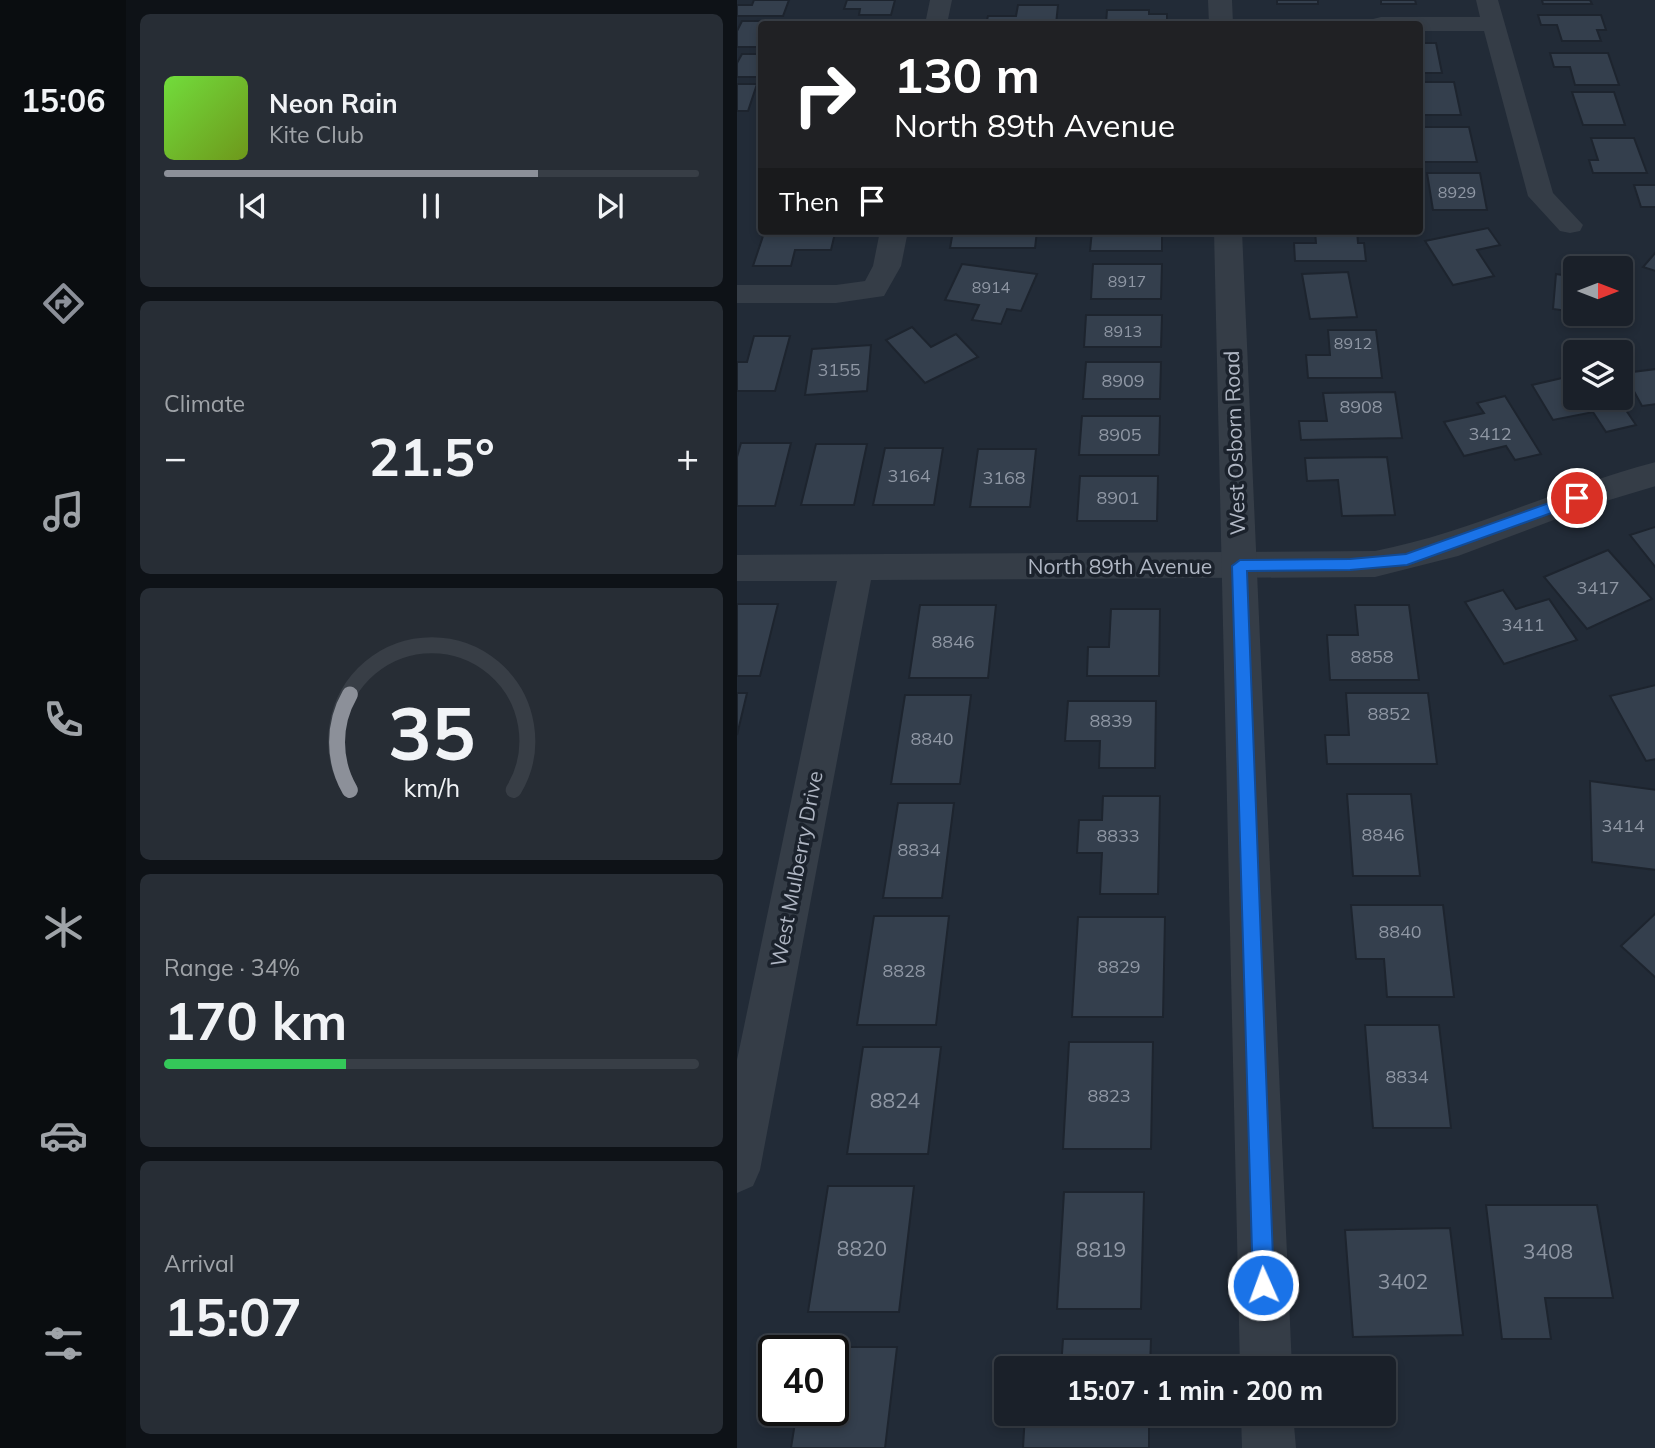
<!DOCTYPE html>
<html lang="en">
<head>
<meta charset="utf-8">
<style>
  body { margin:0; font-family:Mulish,sans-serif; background:#272d35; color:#f1f3f6; height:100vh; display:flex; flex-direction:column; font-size:26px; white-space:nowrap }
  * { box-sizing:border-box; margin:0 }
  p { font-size:23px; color:#9fa3a8 }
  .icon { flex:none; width:38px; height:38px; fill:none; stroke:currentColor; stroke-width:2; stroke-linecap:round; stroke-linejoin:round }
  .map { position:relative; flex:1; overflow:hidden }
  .side { display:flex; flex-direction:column; gap:14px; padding:14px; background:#0e1217; width:611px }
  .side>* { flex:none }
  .top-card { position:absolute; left:21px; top:21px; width:665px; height:214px; border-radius:7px; box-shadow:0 4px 10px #0003,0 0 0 2px #383e46; background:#202124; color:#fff; overflow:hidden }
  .needle { width:46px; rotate:90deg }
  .fabs { position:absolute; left:826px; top:256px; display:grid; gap:14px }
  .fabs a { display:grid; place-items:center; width:70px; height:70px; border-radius:7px; background:#1a2029; box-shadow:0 4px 10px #0003,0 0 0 2px #383e46; font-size:35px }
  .speed { position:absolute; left:21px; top:1335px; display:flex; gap:14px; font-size:35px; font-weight:700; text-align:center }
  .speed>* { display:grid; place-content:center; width:91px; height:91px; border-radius:50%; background:#1a2029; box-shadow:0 4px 10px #0003,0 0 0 2px #383e46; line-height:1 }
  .speed .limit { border:4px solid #111; border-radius:10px; background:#fff; color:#111 }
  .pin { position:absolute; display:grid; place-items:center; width:60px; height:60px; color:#fff; margin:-30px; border:4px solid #fff; border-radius:50%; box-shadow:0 2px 7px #0007 }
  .me { position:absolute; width:77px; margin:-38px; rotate:358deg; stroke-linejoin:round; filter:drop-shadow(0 0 5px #0008) }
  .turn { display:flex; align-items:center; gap:24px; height:147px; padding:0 21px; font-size:32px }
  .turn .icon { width:91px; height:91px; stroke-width:2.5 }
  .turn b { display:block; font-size:49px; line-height:60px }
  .then { display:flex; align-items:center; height:66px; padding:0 21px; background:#0003; gap:14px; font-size:26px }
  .big { font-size:52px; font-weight:700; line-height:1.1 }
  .side .widget { flex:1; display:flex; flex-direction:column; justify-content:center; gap:10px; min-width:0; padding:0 24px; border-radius:10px; background:#272d35 }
  .side .dial { align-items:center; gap:0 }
  .dial svg { height:182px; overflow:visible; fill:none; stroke:#383e46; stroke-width:7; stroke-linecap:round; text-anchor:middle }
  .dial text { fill:#f1f3f6; stroke:none }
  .song { display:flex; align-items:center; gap:21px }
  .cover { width:84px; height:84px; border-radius:10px; background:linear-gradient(135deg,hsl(100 70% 55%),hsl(80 70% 35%)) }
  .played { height:7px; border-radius:4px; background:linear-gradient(90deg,#8c9099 70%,#383e46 70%) }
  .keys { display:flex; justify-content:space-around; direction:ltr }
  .heat { display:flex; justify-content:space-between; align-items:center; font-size:38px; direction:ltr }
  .charge { height:10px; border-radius:5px; background:linear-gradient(90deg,#34c759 34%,#383e46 0) }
  .trip { position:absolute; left:257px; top:1356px; width:402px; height:70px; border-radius:7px; background:#1a2029; box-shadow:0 4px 10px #0003,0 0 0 2px #383e46; font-weight:700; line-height:70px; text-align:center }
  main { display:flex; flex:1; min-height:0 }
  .dock { display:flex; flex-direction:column; width:126px; justify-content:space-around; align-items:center; background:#0a0d10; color:#9fa3a8 }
  .dock .icon { width:49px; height:49px }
  .dock .selected { color:#8c9099 }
  .dock b { font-size:32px; color:#f1f3f6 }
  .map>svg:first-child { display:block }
  .building { fill:#343f4d; stroke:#1d242e; stroke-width:2 }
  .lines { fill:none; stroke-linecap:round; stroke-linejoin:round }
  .minor { fill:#353d47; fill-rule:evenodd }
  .tertiary { fill:#353d47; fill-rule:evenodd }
  .route { fill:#1a73e8; stroke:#114b97; stroke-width:2 }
  .labels { text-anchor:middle; stroke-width:7; stroke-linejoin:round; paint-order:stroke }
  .far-number-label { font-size:16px; fill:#8f97a4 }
  .number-label { font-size:18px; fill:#8f97a4 }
  .street-label { font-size:21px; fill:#b0b7c4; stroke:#1b222c }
  .near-number-label { font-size:21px; fill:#8f97a4 }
</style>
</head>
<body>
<main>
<nav class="dock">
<b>15:06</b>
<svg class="icon selected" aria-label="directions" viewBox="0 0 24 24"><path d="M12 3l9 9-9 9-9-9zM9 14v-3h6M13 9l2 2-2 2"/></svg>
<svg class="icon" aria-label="music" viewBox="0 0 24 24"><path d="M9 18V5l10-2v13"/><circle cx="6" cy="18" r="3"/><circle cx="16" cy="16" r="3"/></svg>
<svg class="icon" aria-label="phone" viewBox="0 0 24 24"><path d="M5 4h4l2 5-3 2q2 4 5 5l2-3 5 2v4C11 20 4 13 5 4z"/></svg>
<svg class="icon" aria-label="climate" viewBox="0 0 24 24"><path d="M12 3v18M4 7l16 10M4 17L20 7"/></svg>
<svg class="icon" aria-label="car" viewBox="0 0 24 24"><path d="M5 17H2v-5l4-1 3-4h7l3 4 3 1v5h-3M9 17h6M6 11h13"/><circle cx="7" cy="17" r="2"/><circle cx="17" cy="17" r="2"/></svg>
<svg class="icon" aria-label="filters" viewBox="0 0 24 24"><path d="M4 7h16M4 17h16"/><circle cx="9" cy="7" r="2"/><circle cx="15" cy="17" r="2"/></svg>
</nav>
<section class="side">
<div class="widget">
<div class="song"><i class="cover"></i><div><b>Neon Rain</b><p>Kite Club</p></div></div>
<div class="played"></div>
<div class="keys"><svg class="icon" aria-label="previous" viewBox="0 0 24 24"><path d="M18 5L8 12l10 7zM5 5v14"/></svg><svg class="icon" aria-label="pause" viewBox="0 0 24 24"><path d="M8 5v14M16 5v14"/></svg><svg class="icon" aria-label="next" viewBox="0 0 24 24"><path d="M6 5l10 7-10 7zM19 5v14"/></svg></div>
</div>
<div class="widget"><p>Climate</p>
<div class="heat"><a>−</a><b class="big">21.5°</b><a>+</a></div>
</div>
<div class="widget dial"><svg viewBox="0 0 100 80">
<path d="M14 69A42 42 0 1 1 86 69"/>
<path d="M14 69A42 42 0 0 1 14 27" stroke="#8c9099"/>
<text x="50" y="56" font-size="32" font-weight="700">35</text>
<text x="50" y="72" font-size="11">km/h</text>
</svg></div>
<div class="widget"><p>Range · 34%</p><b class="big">170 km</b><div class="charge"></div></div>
<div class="widget"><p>Arrival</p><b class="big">15:07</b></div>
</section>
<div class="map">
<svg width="919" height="1448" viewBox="0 0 919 1448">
  <rect width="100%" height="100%" fill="#222b37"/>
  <!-- building -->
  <g class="building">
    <polygon points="17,0 52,0 46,16 0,16 0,5 15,5"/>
    <polygon points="110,0 158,0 154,15 122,15 123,9 107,9"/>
    <rect x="540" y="0" width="41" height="4"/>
    <polygon points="644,0 678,0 679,4 644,4"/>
    <polygon points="805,0 853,0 855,4 806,4"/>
    <polygon points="281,5 321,5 319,24 249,24 251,16 279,16"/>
    <polygon points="370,10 412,10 412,14 430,14 430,24 369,24"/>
    <polygon points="801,15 864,15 869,30 860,30 864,41 825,41 820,25 804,25"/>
    <polygon points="5,21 40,21 39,24 24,24 24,47 0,47 0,31"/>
    <polygon points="682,43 699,43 705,73 682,73"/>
    <polygon points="813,53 871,53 882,85 838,85 833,67 817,67"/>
    <polygon points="5,54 24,54 24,77 0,77 0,63"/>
    <polygon points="682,82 717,82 724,115 682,115"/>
    <polygon points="0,84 20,84 11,111 0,111"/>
    <polygon points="835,92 877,92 888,125 846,125"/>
    <polygon points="682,127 732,127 740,162 682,162"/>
    <polygon points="854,138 897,138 910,173 856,173 852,160 861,160"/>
    <polygon points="690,173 743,173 750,210 696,210"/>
    <polygon points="897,185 919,185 919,207 904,207"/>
    <polygon points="751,228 763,245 740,250 757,276 716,285 688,241"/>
    <polygon points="216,231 300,231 298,248 213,248"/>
    <polygon points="355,231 425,231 425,251 353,251"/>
    <polygon points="578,231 620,231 621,243 627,243 629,261 558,261 557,243 579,243"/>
    <polygon points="27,233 98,233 94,250 58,250 54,266 16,266"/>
    <polygon points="919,252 919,271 906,267"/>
    <polygon points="225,264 300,274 284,311 270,309 264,324 235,320 242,305 208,300"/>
    <polygon points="356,264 425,264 424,299 354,299"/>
    <polygon points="611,272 620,317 573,319 565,274"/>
    <polygon points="819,274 838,277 838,312 816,309"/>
    <polygon points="349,315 425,315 424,347 347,347"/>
    <polygon points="175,327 194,347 219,334 241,357 188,383 149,340"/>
    <polygon points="591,330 639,330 645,378 571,378 569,355 593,355"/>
    <polygon points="17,336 53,336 38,391 0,391 0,362 10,362"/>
    <polygon points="134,345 130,391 68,395 75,349"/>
    <polygon points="349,362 424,362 423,399 346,399"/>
    <polygon points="919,369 919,404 905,406 887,373"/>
    <polygon points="838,375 838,397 880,397 899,425 869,432 856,412 816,420 795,385"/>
    <polygon points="658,392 665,438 564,440 562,421 590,421 586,393"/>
    <polygon points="768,396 804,454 778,460 769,446 727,456 707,422 747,413 740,403"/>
    <polygon points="345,416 423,416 422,455 342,455"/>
    <polygon points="4,443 54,443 38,506 0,506 0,457"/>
    <polygon points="79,444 130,444 117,505 64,505"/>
    <polygon points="148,448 206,448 197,505 136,505"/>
    <polygon points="241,449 299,449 293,507 233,507"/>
    <polygon points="650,457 658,515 605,516 601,480 570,481 568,458"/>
    <polygon points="343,476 421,476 420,521 340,521"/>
    <polygon points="918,527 919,528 919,568 893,535"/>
    <polygon points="871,550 915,599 850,629 807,577"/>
    <polygon points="766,590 779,609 812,599 840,640 767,664 728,602"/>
    <polygon points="0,604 41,604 23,676 0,676"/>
    <polygon points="183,605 259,605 251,678 172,678"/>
    <polygon points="618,605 672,605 682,680 593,680 590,635 621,635"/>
    <polygon points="374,609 423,609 422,676 350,676 351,647 372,647"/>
    <polygon points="919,685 919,759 909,761 873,696"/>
    <polygon points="0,693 10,693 0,735"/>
    <polygon points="609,693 691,693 700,764 590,764 588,735 612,735"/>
    <polygon points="168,695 234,695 223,784 154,784"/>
    <polygon points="331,701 419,701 418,768 362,768 363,741 328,741"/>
    <polygon points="853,781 919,790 919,870 855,862"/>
    <polygon points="610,794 674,794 683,876 616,876"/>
    <polygon points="366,796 423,796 421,894 363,894 365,853 340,853 342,820 365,820"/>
    <polygon points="161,803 217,803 205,898 146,898"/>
    <polygon points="614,905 706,905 717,997 650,997 647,959 619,959"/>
    <polygon points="919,913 919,978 884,946"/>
    <polygon points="137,916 212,916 199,1025 120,1025"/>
    <polygon points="341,917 428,917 426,1017 335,1017"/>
    <polygon points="628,1025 702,1025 714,1128 636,1128"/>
    <polygon points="332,1042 416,1042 414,1149 326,1149"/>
    <polygon points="126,1047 204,1047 191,1154 110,1154"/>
    <polygon points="91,1186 177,1186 162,1312 71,1312"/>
    <polygon points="327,1192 407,1192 404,1309 320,1309"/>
    <polygon points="749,1205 860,1205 876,1298 808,1298 814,1339 765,1339"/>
    <polygon points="713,1228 726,1335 616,1337 608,1230"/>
    <polygon points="326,1339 414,1339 413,1368 324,1368"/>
    <polygon points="70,1347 160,1347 148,1448 54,1448 60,1410 96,1410 96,1351 69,1351"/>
    <polygon points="288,1414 412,1414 412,1448 286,1448"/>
  </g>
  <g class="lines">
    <!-- minor -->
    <g class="minor">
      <polygon points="193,0 215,0 210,24 188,24"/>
      <polygon points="739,0 761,0 816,193 846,225 843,231 833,233 823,231 791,196 747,31 682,31 682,24 633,24 636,19 644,17 743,17"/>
      <polygon points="143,231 171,231 164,266 147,296 99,303 0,303 0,285 99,285 128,281 136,266"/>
      <path d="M919,462v24l-60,18 -138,52 -83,21 -504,3 -111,590 -7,16 -16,7v-133l100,-479h-100v-26l638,-4c97,-19 185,-64 281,-89z"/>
    </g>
    <!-- tertiary -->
    <g class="tertiary">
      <polygon points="471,0 495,0 496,24 472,24"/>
      <polygon points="477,231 505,231 555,1368 503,1368"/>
      <polygon points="504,1414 556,1414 559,1448 505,1448"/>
    </g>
  </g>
  <!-- route -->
  <polygon class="route" points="840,493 847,498 845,502 670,565 613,570 510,571 537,1285 534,1293 526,1296 519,1293 516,1285 495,566 503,560 613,559 669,554"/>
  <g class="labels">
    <!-- far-number labels -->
    <g class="far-number-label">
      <text x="720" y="198">8929</text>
      <text x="390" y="287">8917</text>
      <text x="254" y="293">8914</text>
      <text x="386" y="337">8913</text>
      <text x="616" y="349">8912</text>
    </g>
    <!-- number labels -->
    <g class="number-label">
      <text x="102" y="376">3155</text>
      <text x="386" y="387">8909</text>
      <text x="624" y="413">8908</text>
      <text x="753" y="440">3412</text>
      <text x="383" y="441">8905</text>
      <text x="172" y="482">3164</text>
      <text x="267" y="484">3168</text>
      <text x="381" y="504">8901</text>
      <text x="861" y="594">3417</text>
      <text x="786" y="631">3411</text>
      <text x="216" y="648">8846</text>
      <text x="635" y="663">8858</text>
      <text x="652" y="720">8852</text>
      <text x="374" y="727">8839</text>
      <text x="195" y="745">8840</text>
      <text x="886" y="832">3414</text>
      <text x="646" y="841">8846</text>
      <text x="381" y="842">8833</text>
      <text x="182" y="856">8834</text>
      <text x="663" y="938">8840</text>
      <text x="382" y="973">8829</text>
      <text x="167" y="977">8828</text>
      <text x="670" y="1083">8834</text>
      <text x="372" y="1102">8823</text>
    </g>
    <!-- street labels -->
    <g class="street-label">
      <text transform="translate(498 443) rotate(-92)" y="7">West Osborn Road</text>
      <text x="383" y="574">North 89th Avenue</text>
      <text transform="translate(60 869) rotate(-79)" y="7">West Mulberry Drive</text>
    </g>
    <!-- near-number labels -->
    <g class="near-number-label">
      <text x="158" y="1108">8824</text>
      <text x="125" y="1256">8820</text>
      <text x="364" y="1257">8819</text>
      <text x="811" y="1259">3408</text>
      <text x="666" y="1289">3402</text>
    </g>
  </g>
</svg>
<div class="fabs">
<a><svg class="needle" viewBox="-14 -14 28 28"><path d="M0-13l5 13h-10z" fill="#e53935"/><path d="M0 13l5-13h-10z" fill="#9fa3a8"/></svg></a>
<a><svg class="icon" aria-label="layers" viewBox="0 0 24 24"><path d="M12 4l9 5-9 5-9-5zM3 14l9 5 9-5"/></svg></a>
</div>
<div class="speed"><div class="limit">40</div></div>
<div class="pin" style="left:840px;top:498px;background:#d93025"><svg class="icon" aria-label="arrive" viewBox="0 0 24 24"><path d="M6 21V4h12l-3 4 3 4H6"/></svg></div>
<svg class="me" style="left:526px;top:1285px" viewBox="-20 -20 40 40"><circle r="17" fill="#1a73e8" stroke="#fff" stroke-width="3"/><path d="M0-11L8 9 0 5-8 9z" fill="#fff"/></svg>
<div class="trip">15:07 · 1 min · 200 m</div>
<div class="top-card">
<div class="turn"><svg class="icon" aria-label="right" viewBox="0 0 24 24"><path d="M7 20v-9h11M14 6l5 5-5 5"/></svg><div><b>130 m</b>North 89th Avenue</div></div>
<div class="then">Then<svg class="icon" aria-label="arrive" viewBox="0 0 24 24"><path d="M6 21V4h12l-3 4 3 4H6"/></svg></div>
</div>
</div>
</main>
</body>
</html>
